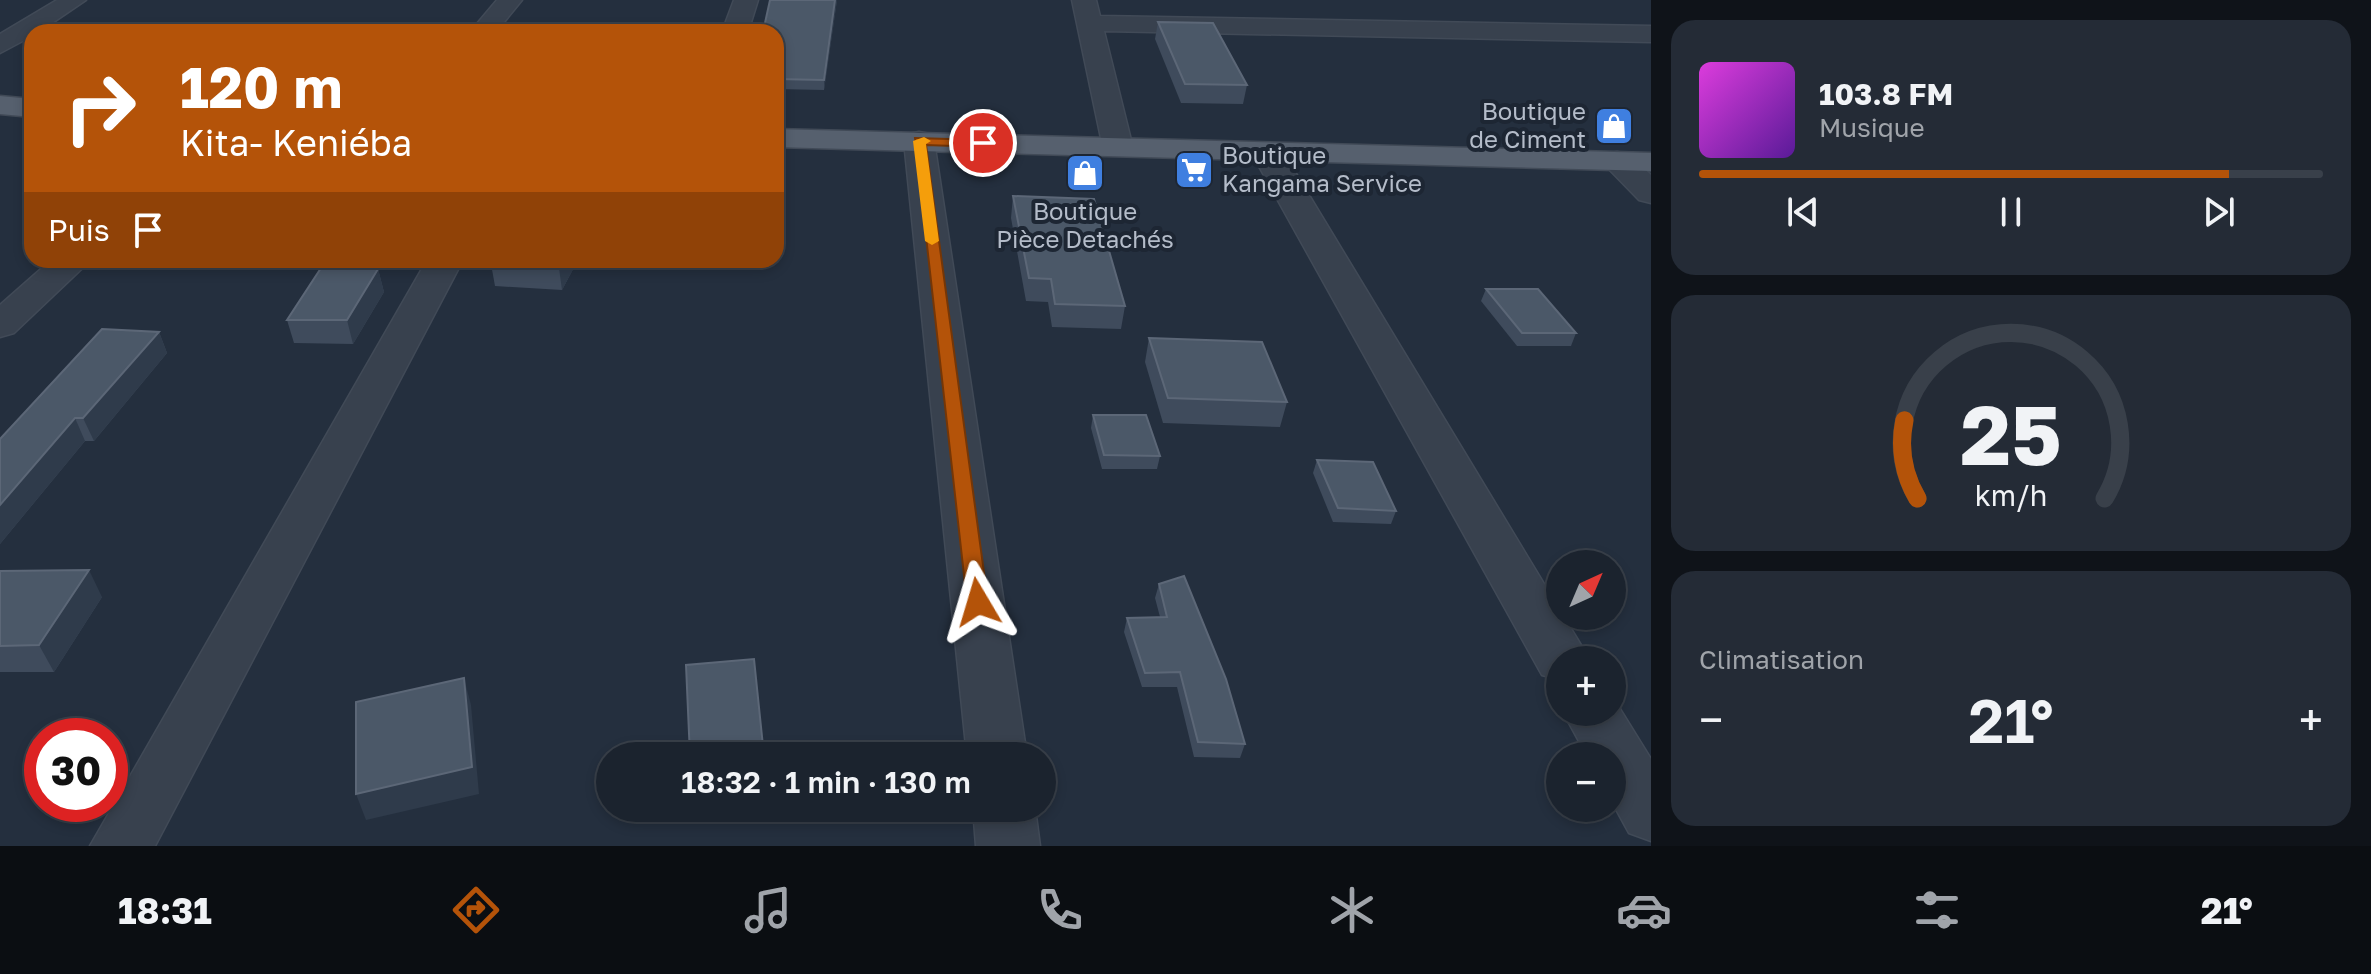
<!DOCTYPE html>
<html lang="fr">
<head>
<meta charset="utf-8">
<style>
  body { margin:0; font-family:"Golos Text",sans-serif; background:#242b36; color:#f1f3f6; height:100vh; display:flex; flex-direction:column; font-size:30px; white-space:nowrap }
  * { box-sizing:border-box; margin:0 }
  p { font-size:26px; color:#a0a4aa }
  .icon { flex:none; width:44px; height:44px; fill:none; stroke:currentColor; stroke-width:2; stroke-linecap:round; stroke-linejoin:round }
  .map { position:relative; flex:1; overflow:hidden }
  .side { display:flex; flex-direction:column; gap:20px; padding:20px; background:#0f1319; width:720px }
  .side>* { flex:none }
  .top-card { position:absolute; left:24px; top:24px; width:760px; height:244px; border-radius:24px; box-shadow:0 4px 12px #0003,0 0 0 2px #39404a; background:#b45309; color:#fff; overflow:hidden }
  .needle { width:52px; rotate:44deg }
  .fabs { position:absolute; left:1546px; top:550px; display:grid; gap:16px }
  .fabs a { display:grid; place-items:center; width:80px; height:80px; border-radius:50%; background:#1b232e; box-shadow:0 4px 12px #0003,0 0 0 2px #39404a; font-size:40px }
  .speed { position:absolute; left:24px; top:718px; display:flex; gap:16px; font-size:40px; font-weight:700; text-align:center }
  .speed>* { display:grid; place-content:center; width:104px; height:104px; border-radius:50%; background:#1b232e; box-shadow:0 4px 12px #0003,0 0 0 2px #39404a; line-height:1 }
  .speed .limit { border:12px solid #d22; background:#fff; color:#111 }
  .pin { position:absolute; display:grid; place-items:center; width:68px; height:68px; color:#fff; margin:-34px; border:4px solid #fff; border-radius:50%; box-shadow:0 2px 8px #0007 }
  .me { position:absolute; width:88px; margin:-44px; rotate:353deg; stroke-linejoin:round; filter:drop-shadow(0 0 6px #0008) }
  .turn { display:flex; align-items:center; gap:28px; height:168px; padding:0 24px; font-size:36px }
  .turn .icon { width:104px; height:104px; stroke-width:2.5 }
  .turn b { display:block; font-size:56px; line-height:68px }
  .then { display:flex; align-items:center; height:76px; padding:0 24px; background:#0003; gap:16px; font-size:30px }
  .big { font-size:60px; font-weight:600; line-height:1.1 }
  .side .card { flex:1; display:flex; flex-direction:column; justify-content:center; gap:12px; min-width:0; padding:0 28px; border-radius:24px; background:#242b36 }
  .side .dial { align-items:center; gap:0 }
  .dial svg { height:208px; overflow:visible; fill:none; stroke:#39404a; stroke-width:7; stroke-linecap:round; text-anchor:middle }
  .dial text { fill:#f1f3f6; stroke:none }
  .song { display:flex; align-items:center; gap:24px }
  .cover { width:96px; height:96px; border-radius:12px; background:linear-gradient(135deg,hsl(300 70% 55%),hsl(270 70% 35%)) }
  .played { height:8px; border-radius:4px; background:linear-gradient(90deg,#b45309 85%,#39404a 85%) }
  .keys { display:flex; justify-content:space-around; direction:ltr }
  .heat { display:flex; justify-content:space-between; align-items:center; font-size:44px; direction:ltr }
  .trip { position:absolute; left:596px; top:742px; width:460px; height:80px; border-radius:40px; background:#1b232e; box-shadow:0 4px 12px #0003,0 0 0 2px #39404a; font-weight:600; line-height:80px; text-align:center }
  .tab-bar { display:flex; height:128px; justify-content:space-around; align-items:center; background:#0b0e12; color:#a0a4aa }
  .tab-bar .icon { width:56px; height:56px }
  .tab-bar .active { color:#b45309 }
  .tab-bar b { font-size:36px; color:#f1f3f6 }
  main { display:flex; flex:1; min-height:0 }
  .map>svg:first-child { display:block }
  .lines { fill:none; stroke-linecap:round; stroke-linejoin:round }
  .minor-casing { stroke:#414a57; stroke-width:3 }
  .primary-casing { stroke:#414a57; stroke-width:3 }
  .minor { fill:#38414e; fill-rule:evenodd }
  .primary { fill:#56606e; fill-rule:evenodd }
  .wall { fill:#3f4b5c }
  .shaded-wall { fill:#2f3b4b }
  .building { fill:#4b5868; stroke:#5c6777; stroke-width:2 }
  .route { fill:#b45309; stroke:#753606; stroke-width:2 }
  .slow { fill:#f59e0b }
  .labels { text-anchor:middle; stroke-width:8; stroke-linejoin:round; paint-order:stroke }
  .far-poi-label { font-size:24px; fill:#b4bcc9; stroke:#1d2633; text-anchor:end }
</style>
</head>
<body>
<main>
<div class="map">
<svg width="1651" height="846" viewBox="0 0 1651 846">
  <rect width="100%" height="100%" fill="#242f3e"/>
  <g class="lines">
    <!-- minor casing -->
    <g class="minor-casing">
      <g id="minor">
        <polygon points="57,0 86,0 39,32 32,32 32,36 0,53 0,34"/>
        <polygon points="497,0 522,0 496,32 470,32"/>
        <polygon points="734,0 758,0 748,32 722,32"/>
        <polygon points="1072,0 1096,0 1100,16 1651,26 1651,42 1104,31 1133,148 1129,155 1107,155 1103,148"/>
        <polygon points="919,132 930,134 934,141 1027,756 967,756 904,141 908,134"/>
        <polygon points="1267,143 1278,145 1283,152 1590,660 1560,660 1560,680 1542,675 1251,152 1256,145"/>
        <polygon points="1617,152 1628,154 1651,175 1651,203 1639,200 1601,161 1606,154"/>
        <polygon points="51,260 91,260 14,333 0,337 0,305"/>
        <polygon points="427,260 463,260 155,846 90,846"/>
        <polygon points="1612,696 1651,759 1651,841 1629,833 1612,802 1612,756 1587,756 1563,712 1612,712"/>
        <polygon points="973,808 1035,808 1040,846 976,846"/>
      </g>
    </g>
    <!-- primary casing -->
    <g class="primary-casing">
      <g id="primary">
        <polygon points="0,96 32,99 32,117 0,114"/>
        <polygon points="776,129 1651,153 1651,171 776,147"/>
      </g>
    </g>
    <!-- minor -->
    <use href="#minor" class="minor"/>
    <!-- primary -->
    <use href="#primary" class="primary"/>
  </g>
  <!-- wall -->
  <g class="wall">
    <polygon points="837,0 824,90 776,89 776,32"/>
    <polygon points="1158,22 1247,85 1243,104 1181,103 1155,39"/>
    <polygon points="1013,196 1125,306 1121,329 1052,327 1048,302 1026,301 1011,218"/>
    <polygon points="493,260 578,260 562,290 495,286 491,264"/>
    <polygon points="378,269 384,292 353,344 294,343 287,320"/>
    <polygon points="1486,289 1576,333 1571,346 1517,346 1481,301"/>
    <polygon points="159,332 167,353 94,441 85,441 0,544 0,439"/>
    <polygon points="1149,338 1287,402 1280,427 1163,423 1145,362"/>
    <polygon points="1093,415 1160,456 1157,469 1102,469 1091,428"/>
    <polygon points="1317,460 1396,511 1391,524 1333,522 1313,473"/>
    <polygon points="0,571 102,597 54,672 0,672"/>
    <polygon points="1159,584 1245,744 1240,758 1194,757 1177,687 1142,687 1124,632 1127,618 1160,617 1155,598"/>
  </g>
  <!-- shaded-wall -->
  <g class="shaded-wall">
    <polygon points="835,0 837,0 824,90 824,80"/>
    <polygon points="563,260 578,260 562,290 559,268"/>
    <polygon points="378,269 384,292 353,344 347,320"/>
    <polygon points="159,332 167,353 94,441 83,418"/>
    <polygon points="75,418 85,441 0,544 0,505"/>
    <polygon points="89,570 102,597 54,672 39,645"/>
    <polygon points="464,678 471,705 479,794 366,820 356,794"/>
  </g>
  <!-- building -->
  <g class="building">
    <polygon points="770,0 835,0 824,80 776,79 776,32 763,32"/>
    <polygon points="1158,22 1213,23 1247,85 1185,84"/>
    <polygon points="1013,196 1094,199 1125,306 1055,304 1051,279 1029,278"/>
    <polygon points="493,260 563,260 559,268 491,264"/>
    <polygon points="321,268 378,269 347,320 287,320"/>
    <polygon points="1486,289 1538,289 1576,333 1522,333"/>
    <polygon points="102,329 159,332 83,418 75,418 0,505 0,439"/>
    <polygon points="1149,338 1262,342 1287,402 1168,398"/>
    <polygon points="1093,415 1146,415 1160,456 1104,455"/>
    <polygon points="1317,460 1373,462 1396,511 1338,508"/>
    <polygon points="89,570 39,645 0,646 0,571"/>
    <polygon points="1184,576 1226,679 1245,744 1198,742 1180,672 1145,673 1127,618 1167,617 1159,584"/>
    <polygon points="754,659 764,756 690,756 686,665"/>
    <polygon points="464,678 472,767 356,794 356,702"/>
  </g>
  <!-- route -->
  <polygon class="route" points="915,138 983,140 989,143 983,147 926,145 988,602 978,610 967,602"/>
  <!-- slow -->
  <polygon class="slow" points="924,137 931,141 926,144 939,241 932,245 925,241 913,141"/>
  <!-- icons -->
  <defs>
    <g id="shop-square" transform="scale(2)"><rect x="-9" y="-9" width="18" height="18" rx="4" fill="#3f7fe0" stroke="#1d2633"/><path d="M-5-2.5h2.3a2.7 3.5 0 0 1 5.4 0H5L5.5 6h-11ZM-1.5-2.5h3a1.5 2.3 0 0 0-3 0Z" fill="#fff"/></g>
    <g id="supermarket-square" transform="scale(2)"><rect x="-9" y="-9" width="18" height="18" rx="4" fill="#3f7fe0" stroke="#1d2633"/><path d="M-6-5.5h2.5l.6 2H6L4.5 2H-2.5L-4.4-4H-6ZM-1.5 3.2a1.3 1.3 0 1 0 .1 0ZM3 3.2a1.3 1.3 0 1 0 .1 0Z" fill="#fff"/></g>
  </defs>
  <g fill-rule="evenodd">
    <use href="#shop-square" x="1614" y="126"/>
    <use href="#supermarket-square" x="1194" y="170"/>
    <use href="#shop-square" x="1085" y="173"/>
  </g>
  <g class="labels">
    <!-- far-poi labels -->
    <g class="far-poi-label">
      <text x="1586" y="120">Boutique<tspan x="1586" dy="28">de Ciment</tspan></text>
      <text x="1222" y="164" text-anchor="start">Boutique<tspan x="1222" dy="28">Kangama Service</tspan></text>
      <text x="1085" y="220" text-anchor="middle">Boutique<tspan x="1085" dy="28">Pièce Detachés</tspan></text>
    </g>
  </g>
</svg>
<div class="fabs">
<a><svg class="needle" viewBox="-14 -14 28 28"><path d="M0-13l5 13h-10z" fill="#e53935"/><path d="M0 13l5-13h-10z" fill="#a0a4aa"/></svg></a>
<a>+</a>
<a>−</a>
</div>
<div class="speed"><div class="limit">30</div></div>
<div class="pin" style="left:983px;top:143px;background:#d93025"><svg class="icon" aria-label="arrive" viewBox="0 0 24 24"><path d="M6 21V4h12l-3 4 3 4H6"/></svg></div>
<svg class="me" style="left:978px;top:602px" viewBox="-20 -20 40 40"><path d="M0-17L14 15 0 8-14 15z" fill="#b45309" stroke="#fff" stroke-width="4"/></svg>
<div class="trip">18:32 · 1 min · 130 m</div>
<div class="top-card">
<div class="turn"><svg class="icon" aria-label="right" viewBox="0 0 24 24"><path d="M7 20v-9h11M14 6l5 5-5 5"/></svg><div><b>120 m</b>Kita- Keniéba</div></div>
<div class="then">Puis<svg class="icon" aria-label="arrive" viewBox="0 0 24 24"><path d="M6 21V4h12l-3 4 3 4H6"/></svg></div>
</div>
</div>
<section class="side">
<div class="card">
<div class="song"><i class="cover"></i><div><b>103.8 FM</b><p>Musique</p></div></div>
<div class="played"></div>
<div class="keys"><svg class="icon" aria-label="previous" viewBox="0 0 24 24"><path d="M18 5L8 12l10 7zM5 5v14"/></svg><svg class="icon" aria-label="pause" viewBox="0 0 24 24"><path d="M8 5v14M16 5v14"/></svg><svg class="icon" aria-label="next" viewBox="0 0 24 24"><path d="M6 5l10 7-10 7zM19 5v14"/></svg></div>
</div>
<div class="card dial"><svg viewBox="0 0 100 80">
<path d="M14 69A42 42 0 1 1 86 69"/>
<path d="M14 69A42 42 0 0 1 9 39" stroke="#b45309"/>
<text x="50" y="56" font-size="32" font-weight="700">25</text>
<text x="50" y="72" font-size="11">km/h</text>
</svg></div>
<div class="card"><p>Climatisation</p>
<div class="heat"><a>−</a><b class="big">21°</b><a>+</a></div>
</div>
</section>
</main>
<nav class="tab-bar">
<b>18:31</b>
<svg class="icon active" aria-label="directions" viewBox="0 0 24 24"><path d="M12 3l9 9-9 9-9-9zM9 14v-3h6M13 9l2 2-2 2"/></svg>
<svg class="icon" aria-label="music" viewBox="0 0 24 24"><path d="M9 18V5l10-2v13"/><circle cx="6" cy="18" r="3"/><circle cx="16" cy="16" r="3"/></svg>
<svg class="icon" aria-label="phone" viewBox="0 0 24 24"><path d="M5 4h4l2 5-3 2q2 4 5 5l2-3 5 2v4C11 20 4 13 5 4z"/></svg>
<svg class="icon" aria-label="climate" viewBox="0 0 24 24"><path d="M12 3v18M4 7l16 10M4 17L20 7"/></svg>
<svg class="icon" aria-label="car" viewBox="0 0 24 24"><path d="M5 17H2v-5l4-1 3-4h7l3 4 3 1v5h-3M9 17h6M6 11h13"/><circle cx="7" cy="17" r="2"/><circle cx="17" cy="17" r="2"/></svg>
<svg class="icon" aria-label="filters" viewBox="0 0 24 24"><path d="M4 7h16M4 17h16"/><circle cx="9" cy="7" r="2"/><circle cx="15" cy="17" r="2"/></svg>
<b>21°</b>
</nav>
</body>
</html>
